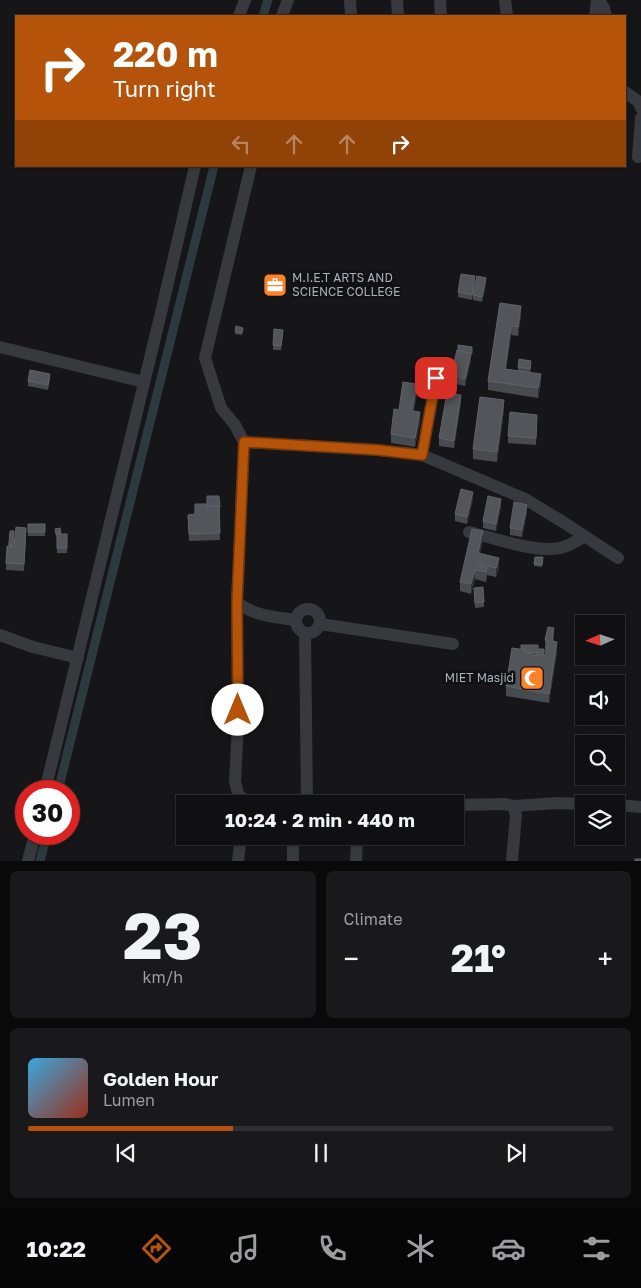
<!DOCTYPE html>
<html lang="en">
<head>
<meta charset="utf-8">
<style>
  body { margin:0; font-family:"Golos Text",sans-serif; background:#19191b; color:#f1f3f6; height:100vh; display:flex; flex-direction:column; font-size:19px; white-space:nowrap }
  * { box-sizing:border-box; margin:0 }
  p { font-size:16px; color:#9c9d9f }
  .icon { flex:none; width:28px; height:28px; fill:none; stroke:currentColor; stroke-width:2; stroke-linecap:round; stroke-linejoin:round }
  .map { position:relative; height:861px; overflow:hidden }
  .drawer { display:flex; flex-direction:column; gap:10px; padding:10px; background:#09090a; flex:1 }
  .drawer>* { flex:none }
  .hud { position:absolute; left:15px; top:15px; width:611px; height:152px; border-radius:0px; box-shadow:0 1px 4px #0004,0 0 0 1px #303032; background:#b45309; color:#fff; overflow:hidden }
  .needle { width:32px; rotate:267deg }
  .buttons { position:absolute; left:575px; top:615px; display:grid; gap:10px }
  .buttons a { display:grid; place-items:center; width:50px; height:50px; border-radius:0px; background:#101012; box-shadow:0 1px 4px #0004,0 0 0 1px #303032; font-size:25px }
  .speed { position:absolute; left:15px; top:780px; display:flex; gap:10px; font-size:25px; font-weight:700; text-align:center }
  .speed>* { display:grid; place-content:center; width:65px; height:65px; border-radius:50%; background:#101012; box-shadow:0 1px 4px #0004,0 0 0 1px #303032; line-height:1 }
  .speed .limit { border:8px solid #d22; background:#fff; color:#111 }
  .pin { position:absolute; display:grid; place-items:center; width:42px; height:42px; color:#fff; margin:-21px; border-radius:10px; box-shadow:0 2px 8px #0006 }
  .me { position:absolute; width:55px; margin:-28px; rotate:0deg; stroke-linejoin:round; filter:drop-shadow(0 0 4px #0008) }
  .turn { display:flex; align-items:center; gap:18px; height:105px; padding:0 15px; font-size:22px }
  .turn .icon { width:65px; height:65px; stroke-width:2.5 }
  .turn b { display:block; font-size:35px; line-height:42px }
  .lanes { display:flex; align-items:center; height:48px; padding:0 15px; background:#0003; justify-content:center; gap:25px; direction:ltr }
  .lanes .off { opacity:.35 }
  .big { font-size:38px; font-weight:700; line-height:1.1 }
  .drawer .card { flex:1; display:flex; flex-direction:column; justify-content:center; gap:8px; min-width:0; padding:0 18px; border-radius:8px; background:#19191b }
  .drawer .dial { align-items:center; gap:0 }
  .dial b { font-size:65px; line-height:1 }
  .song { display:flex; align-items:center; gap:15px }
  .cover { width:60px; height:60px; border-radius:8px; background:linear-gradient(135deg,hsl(200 70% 55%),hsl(10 70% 35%)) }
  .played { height:5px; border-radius:2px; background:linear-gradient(90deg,#b45309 35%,#303032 35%) }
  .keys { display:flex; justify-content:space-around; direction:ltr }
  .heat { display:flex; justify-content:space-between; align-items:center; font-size:28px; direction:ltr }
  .drawer .tiles { flex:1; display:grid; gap:10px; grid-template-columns:1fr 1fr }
  .card:last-child { grid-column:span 2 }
  .trip { position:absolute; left:176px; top:795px; width:288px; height:50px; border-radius:0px; background:#101012; box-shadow:0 1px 4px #0004,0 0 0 1px #303032; font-weight:700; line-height:50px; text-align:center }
  .menu { display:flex; height:80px; justify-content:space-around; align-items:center; background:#060607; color:#9c9d9f }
  .menu .icon { width:35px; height:35px }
  .menu .active { color:#b45309 }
  .menu b { font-size:22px; color:#f1f3f6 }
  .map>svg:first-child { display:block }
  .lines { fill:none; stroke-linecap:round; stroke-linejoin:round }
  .canal { stroke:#2b3a3e; stroke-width:9 }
  .minor { stroke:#37393e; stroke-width:12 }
  .wall { fill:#474a4e }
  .shaded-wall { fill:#2f3034 }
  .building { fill:#52555a; stroke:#5f6369 }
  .route-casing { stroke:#753606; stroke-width:12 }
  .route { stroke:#b45309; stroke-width:9 }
  .labels { text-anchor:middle; stroke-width:5; stroke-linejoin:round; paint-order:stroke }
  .poi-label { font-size:12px; fill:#a7b1ba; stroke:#111113; text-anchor:start }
</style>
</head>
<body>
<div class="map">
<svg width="641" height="861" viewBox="0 0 641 861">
  <rect width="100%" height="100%" fill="#161618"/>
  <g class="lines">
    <!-- canal -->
    <g class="canal">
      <polyline points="263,16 268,0"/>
      <polyline points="58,791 214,166"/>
      <polyline points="40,861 47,834"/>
    </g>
    <!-- minor -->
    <g class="minor">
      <polyline points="350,0 351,15"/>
      <polyline points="397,0 398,16"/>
      <polyline points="440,0 441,16"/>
      <polyline points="505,0 507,16"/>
      <polyline points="599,0 604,8 606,16"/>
      <polyline points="239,16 245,0"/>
      <polyline points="282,16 288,0"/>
      <polyline points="595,16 597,0"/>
      <polyline points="625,92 639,102 641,108"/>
      <polyline points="638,157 641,118"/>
      <polyline points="0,347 144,382"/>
      <polyline points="244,442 378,450 422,455 525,499 563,522 618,558"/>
      <polyline points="422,455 436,378"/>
      <path d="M469,532c25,6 66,21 91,16 9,-2 17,-7 24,-12"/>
      <path d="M237,602c16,14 38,15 58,18"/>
      <circle cx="308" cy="621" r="12"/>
      <polyline points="320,624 453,644"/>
      <polyline points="305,633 307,804"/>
      <polyline points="0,635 33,647 78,658"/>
      <polyline points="45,791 160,317 195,166"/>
      <polyline points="248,804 238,794 235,781 238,725 237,602 244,442 235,425 221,408 205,358 251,166"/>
      <polyline points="455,805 505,804 513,806 516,815 512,861"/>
      <polyline points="616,805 641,807"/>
      <polyline points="513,806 558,803 584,804"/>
      <polyline points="28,861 35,834"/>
      <polyline points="238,861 241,836"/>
      <polyline points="293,861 293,836"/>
      <polyline points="356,861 357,836"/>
    </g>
  </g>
  <!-- wall -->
  <g class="wall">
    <polygon points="475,281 472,300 458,297 458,292"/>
    <polygon points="486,283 482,302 473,300 473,295"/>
    <polygon points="500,303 521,315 518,336 511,335 506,369 518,371 518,367 531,366 530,373 541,384 538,398 488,390 488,381"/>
    <polygon points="243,330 242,335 235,334 235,331"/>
    <polygon points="283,335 281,350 273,350 273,345"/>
    <polygon points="458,351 472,352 465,386 451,383 451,375"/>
    <polygon points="50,379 48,390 28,386 28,381"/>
    <polygon points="417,393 414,411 420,422 415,447 391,443 391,434 399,410"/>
    <polygon points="461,402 454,448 439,446 439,438"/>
    <polygon points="504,410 497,462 473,459 473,449"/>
    <polygon points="537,422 536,445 508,443 508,436"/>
    <polygon points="473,499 467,524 455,521 455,514"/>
    <polygon points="501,506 496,531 483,528 483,521"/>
    <polygon points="207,507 220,507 220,512 219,512 220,540 189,541 188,515 195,514"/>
    <polygon points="527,512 522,537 510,535 510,528"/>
    <rect x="28" y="524" width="17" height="12"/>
    <polygon points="55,529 61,534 67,534 67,553 57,553 57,537 56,537"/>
    <polygon points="10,531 13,546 14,547 26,535 24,571 6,570 6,563"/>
    <polygon points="483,541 480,553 499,567 496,577 487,575 486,582 475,579 471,594 460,591 460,582"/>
    <polygon points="535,557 543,557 542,567 534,566"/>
    <polygon points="474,588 484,602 484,607 475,608"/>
    <polygon points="547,632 554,638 553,642 557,652 549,703 506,696 506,686 521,649 544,649 544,655 545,655 546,650 545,650 545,640"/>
  </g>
  <!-- shaded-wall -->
  <g class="shaded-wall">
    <polygon points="475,276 475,281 472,300 472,295"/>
    <polygon points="486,278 486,283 482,302 482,297"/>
    <polygon points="521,306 521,315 518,336 518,327"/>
    <polygon points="511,326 511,335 505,379 505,369"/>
    <polygon points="471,354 471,361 465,386 465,379"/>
    <polygon points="541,374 541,384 538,398 538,388"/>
    <polygon points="417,384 417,393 412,421 412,411"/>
    <polygon points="461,395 461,402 454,448 454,441"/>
    <polygon points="504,400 504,410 497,462 497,452"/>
    <polygon points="420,412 420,422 415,447 415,438"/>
    <polygon points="473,492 473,499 467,524 467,517"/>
    <polygon points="501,499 501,506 496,531 496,524"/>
    <polygon points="527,505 527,512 522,537 522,530"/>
    <polygon points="483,531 483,541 478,562 478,553"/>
    <polygon points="499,558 499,567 496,577 496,568"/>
    <polygon points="475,570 475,579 471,594 471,584"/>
    <polygon points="554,628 554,638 552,651 552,641"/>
    <polygon points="557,642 557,652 549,703 549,694"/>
  </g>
  <!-- building -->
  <g class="building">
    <polygon points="461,274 475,276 472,295 458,292"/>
    <polygon points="477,276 486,278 482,297 473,295"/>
    <polygon points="500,303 521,306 518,327 511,326 505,369 541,374 538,388 488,381"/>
    <polygon points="236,326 243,328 242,333 235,331"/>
    <polygon points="274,329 283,330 281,346 273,345"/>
    <polygon points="458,345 472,347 472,353 458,351"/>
    <polygon points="457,350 471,354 465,379 451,375"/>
    <polygon points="519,359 531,361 530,369 518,367"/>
    <polygon points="30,370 50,374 48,385 28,381"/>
    <polygon points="403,382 417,384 412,411 420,412 415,438 391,434 394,409 399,410"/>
    <polygon points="447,393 461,395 454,441 439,438"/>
    <polygon points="480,397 504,400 497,452 473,449"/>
    <polygon points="510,412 537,415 536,438 508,436"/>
    <polygon points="461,489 473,492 467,517 455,514"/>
    <polygon points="207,496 219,496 220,507 207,507"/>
    <polygon points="488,496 501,499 496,524 483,521"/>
    <polygon points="514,502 527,505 522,530 510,528"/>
    <polygon points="195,504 206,504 207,507 219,506 220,533 189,534 188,515 195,514"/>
    <rect x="28" y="524" width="17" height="8"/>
    <polygon points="16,527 26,528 24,564 6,563 7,546 14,547"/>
    <polygon points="60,528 61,533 56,534 55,529"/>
    <polygon points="472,529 483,531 478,553 499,558 496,568 480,564 480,566 487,568 486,572 475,570 471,584 460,582"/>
    <polygon points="10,531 14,531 13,546 9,545"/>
    <rect x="57" y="534" width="10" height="14"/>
    <polygon points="535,557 543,557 542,565 534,564"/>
    <polygon points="483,587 484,602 475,603 474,588"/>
    <polygon points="548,627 554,628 552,641 557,642 549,694 506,686 512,648 526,650 525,652 532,654 532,655 537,656 537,654 545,655 548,641 545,640"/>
    <polygon points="521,645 538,645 538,649 544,649 544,653 525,652 526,650 521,649"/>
    <rect x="635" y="859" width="6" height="2"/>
  </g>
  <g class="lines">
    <!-- route casing -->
    <g class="route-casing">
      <polyline id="route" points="238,710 237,602 244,442 378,450 422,455 436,378"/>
    </g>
    <!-- route -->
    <use href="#route" class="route"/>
  </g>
  <!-- icons -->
  <defs>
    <g id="office-square" transform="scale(1.25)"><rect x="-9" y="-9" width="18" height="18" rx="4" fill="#ff8227" stroke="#111113"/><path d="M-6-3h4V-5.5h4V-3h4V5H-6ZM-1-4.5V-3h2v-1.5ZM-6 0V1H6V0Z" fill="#fff"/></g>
    <g id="mosque-square" transform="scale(1.25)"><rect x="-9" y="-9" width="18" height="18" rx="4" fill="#ff8227" stroke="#111113"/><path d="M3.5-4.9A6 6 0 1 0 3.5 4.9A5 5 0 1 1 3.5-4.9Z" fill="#fff"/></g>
  </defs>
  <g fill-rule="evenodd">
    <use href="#office-square" x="275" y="285"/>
    <use href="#mosque-square" x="532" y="678"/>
  </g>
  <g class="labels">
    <!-- poi labels -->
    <g class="poi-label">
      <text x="292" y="282">M.I.E.T ARTS AND<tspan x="292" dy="14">SCIENCE COLLEGE</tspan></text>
      <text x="514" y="682" text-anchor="end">MIET Masjid</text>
    </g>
  </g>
</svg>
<div class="buttons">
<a><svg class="needle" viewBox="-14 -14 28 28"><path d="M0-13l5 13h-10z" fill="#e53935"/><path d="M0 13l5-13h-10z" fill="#9c9d9f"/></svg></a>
<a><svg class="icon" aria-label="sound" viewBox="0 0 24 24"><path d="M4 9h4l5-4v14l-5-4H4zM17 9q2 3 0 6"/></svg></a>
<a><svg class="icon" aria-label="search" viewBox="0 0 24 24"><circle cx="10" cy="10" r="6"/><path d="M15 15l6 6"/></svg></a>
<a><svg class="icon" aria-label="layers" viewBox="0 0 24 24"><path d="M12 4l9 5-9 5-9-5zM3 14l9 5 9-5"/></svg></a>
</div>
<div class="speed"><div class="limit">30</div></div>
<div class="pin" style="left:436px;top:378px;background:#d93025"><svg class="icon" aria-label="arrive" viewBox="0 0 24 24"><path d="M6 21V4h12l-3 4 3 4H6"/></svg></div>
<svg class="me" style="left:238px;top:710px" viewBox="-20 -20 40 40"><circle r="19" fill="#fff"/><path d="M0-13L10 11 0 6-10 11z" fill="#b45309"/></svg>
<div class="trip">10:24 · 2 min · 440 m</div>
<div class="hud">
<div class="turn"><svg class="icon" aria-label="right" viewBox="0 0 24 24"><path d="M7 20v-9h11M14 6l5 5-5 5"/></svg><div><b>220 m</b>Turn right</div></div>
<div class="lanes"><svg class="icon off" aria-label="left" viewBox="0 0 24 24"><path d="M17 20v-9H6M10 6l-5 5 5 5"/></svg><svg class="icon off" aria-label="ahead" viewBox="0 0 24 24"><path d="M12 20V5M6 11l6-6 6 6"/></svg><svg class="icon off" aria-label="ahead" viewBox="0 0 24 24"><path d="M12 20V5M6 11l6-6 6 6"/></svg><svg class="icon" aria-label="right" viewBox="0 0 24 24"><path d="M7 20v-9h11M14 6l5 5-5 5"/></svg></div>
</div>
</div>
<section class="drawer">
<div class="tiles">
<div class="card dial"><b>23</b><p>km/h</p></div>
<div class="card"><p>Climate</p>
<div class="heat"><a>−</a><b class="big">21°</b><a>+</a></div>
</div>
<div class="card">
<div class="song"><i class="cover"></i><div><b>Golden Hour</b><p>Lumen</p></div></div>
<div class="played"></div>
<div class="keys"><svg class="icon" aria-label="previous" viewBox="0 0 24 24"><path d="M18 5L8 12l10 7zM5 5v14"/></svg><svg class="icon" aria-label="pause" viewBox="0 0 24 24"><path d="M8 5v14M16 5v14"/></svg><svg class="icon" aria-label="next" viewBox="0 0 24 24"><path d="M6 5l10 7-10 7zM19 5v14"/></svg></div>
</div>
</div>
</section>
<nav class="menu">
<b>10:22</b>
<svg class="icon active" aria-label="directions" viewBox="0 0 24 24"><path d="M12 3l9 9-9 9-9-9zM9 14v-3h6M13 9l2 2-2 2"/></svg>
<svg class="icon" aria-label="music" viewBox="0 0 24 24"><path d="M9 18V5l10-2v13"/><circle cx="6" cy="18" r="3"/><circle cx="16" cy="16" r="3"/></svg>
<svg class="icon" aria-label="phone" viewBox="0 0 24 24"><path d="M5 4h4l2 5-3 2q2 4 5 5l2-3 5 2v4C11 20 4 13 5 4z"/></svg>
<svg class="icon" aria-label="climate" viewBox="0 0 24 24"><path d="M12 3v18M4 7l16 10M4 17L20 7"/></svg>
<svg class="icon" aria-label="car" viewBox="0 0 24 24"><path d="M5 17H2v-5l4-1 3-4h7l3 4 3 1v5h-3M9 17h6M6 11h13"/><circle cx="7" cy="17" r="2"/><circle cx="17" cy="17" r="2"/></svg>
<svg class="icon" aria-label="filters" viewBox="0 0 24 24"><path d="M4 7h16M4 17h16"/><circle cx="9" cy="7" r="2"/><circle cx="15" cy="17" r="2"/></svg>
</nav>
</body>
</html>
